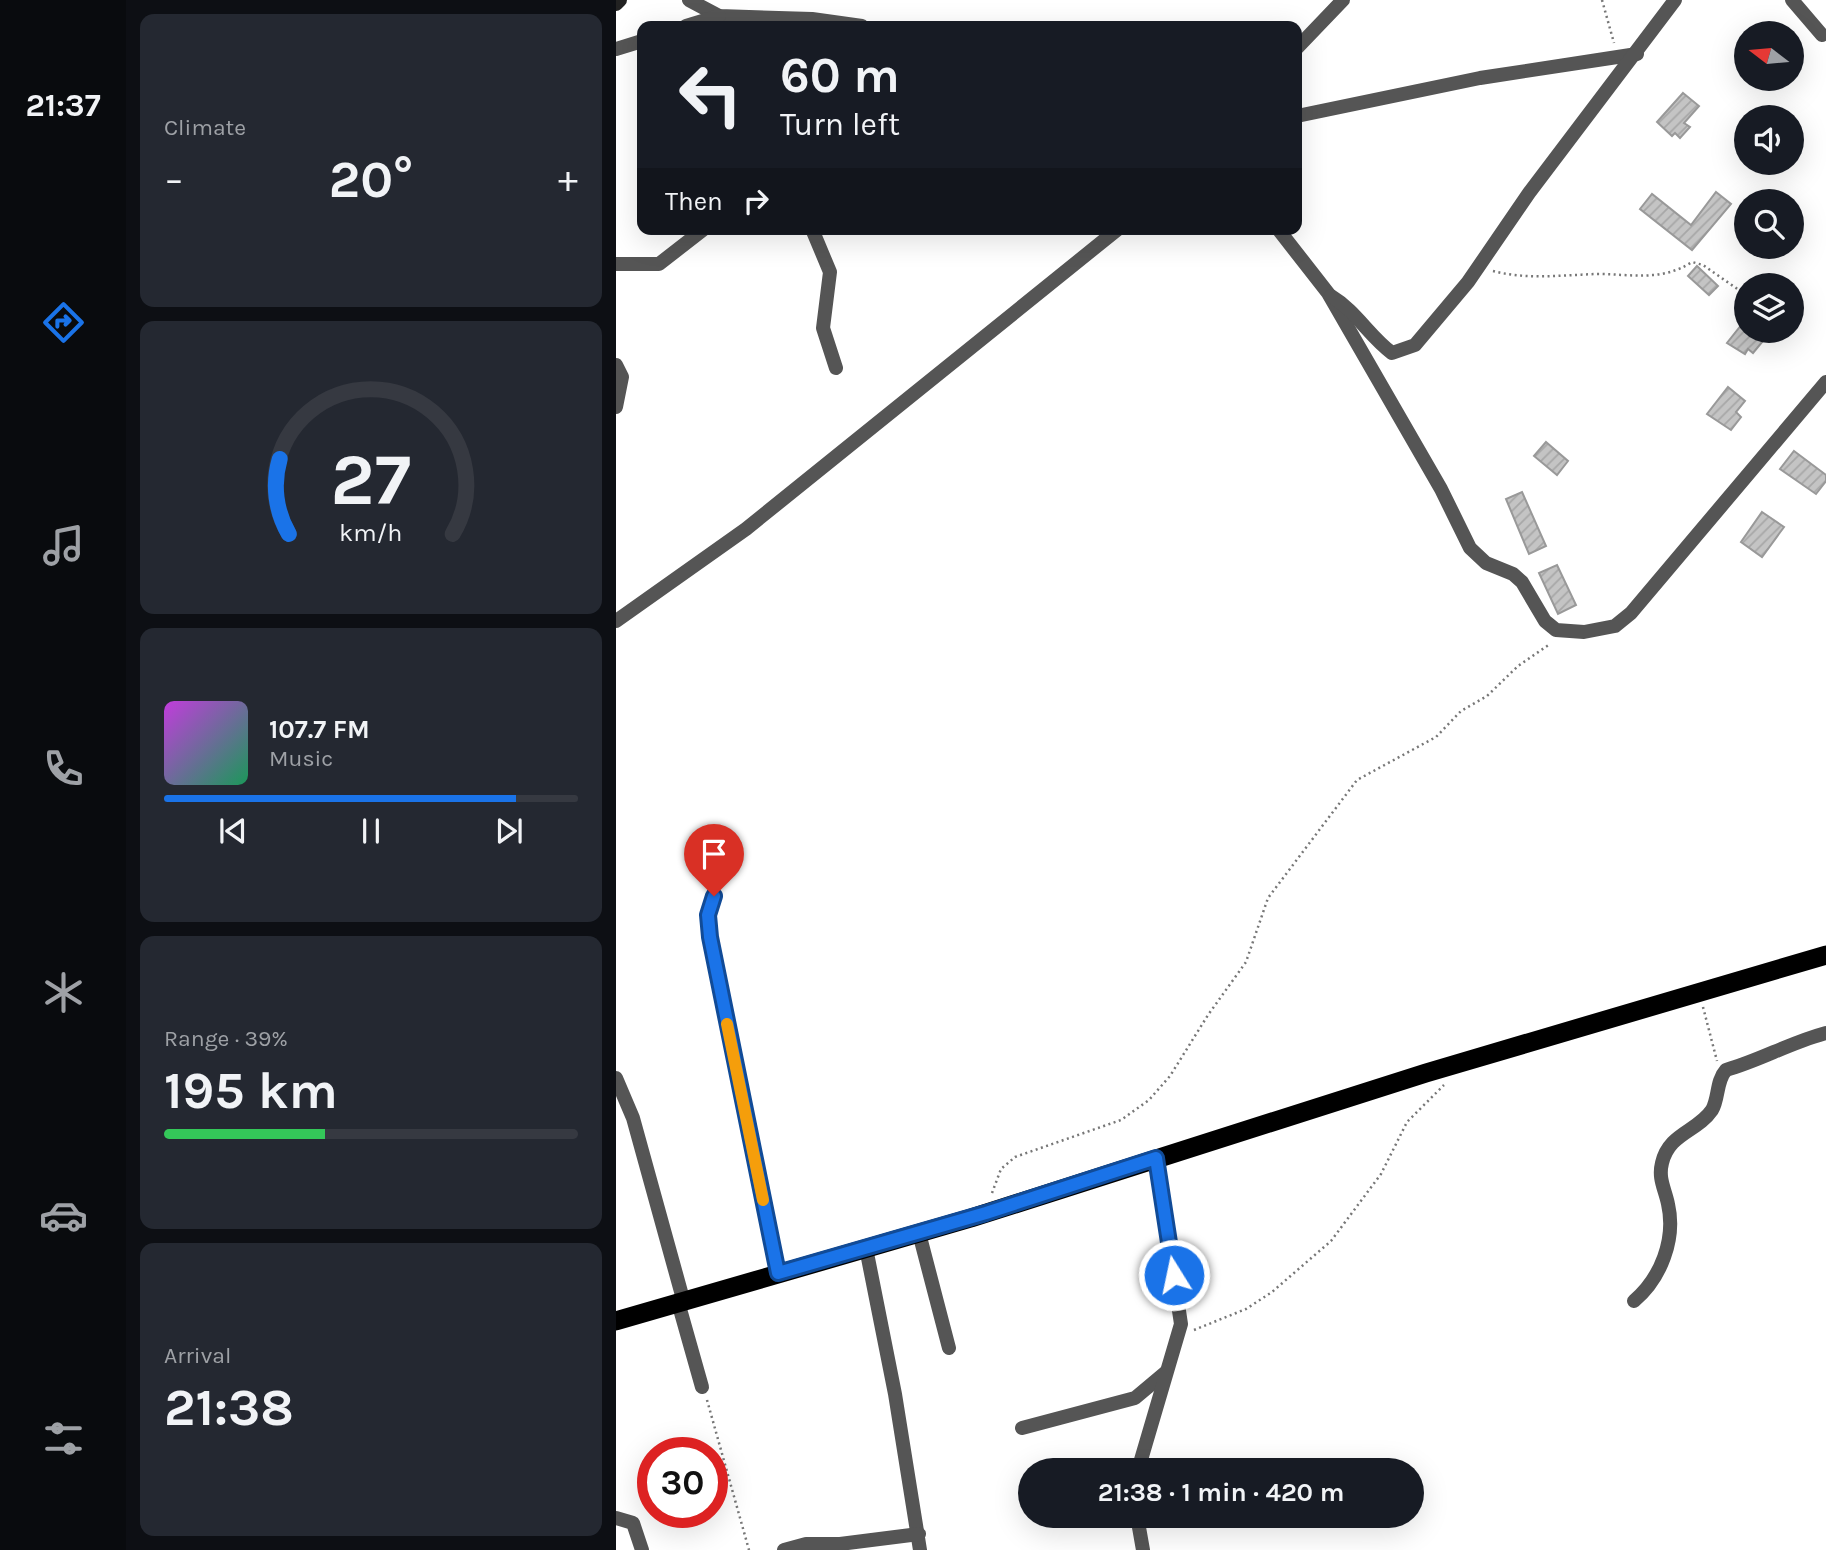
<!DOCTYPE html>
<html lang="en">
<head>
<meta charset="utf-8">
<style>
  body { margin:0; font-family:Karla,sans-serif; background:#242831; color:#f1f3f6; height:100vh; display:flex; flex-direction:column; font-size:26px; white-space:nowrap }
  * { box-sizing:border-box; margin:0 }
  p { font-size:23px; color:#9ea1a6 }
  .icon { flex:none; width:38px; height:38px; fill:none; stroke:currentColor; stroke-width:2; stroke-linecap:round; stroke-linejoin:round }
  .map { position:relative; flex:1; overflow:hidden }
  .drawer { display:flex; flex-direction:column; gap:14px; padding:14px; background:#0d0f14; width:490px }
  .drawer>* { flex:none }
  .banner { position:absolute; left:21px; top:21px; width:665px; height:214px; border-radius:14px; box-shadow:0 7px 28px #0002; background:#171b24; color:#f1f3f6; overflow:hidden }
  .needle { width:46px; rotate:286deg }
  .controls { position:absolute; left:1118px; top:21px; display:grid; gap:14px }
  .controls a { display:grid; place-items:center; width:70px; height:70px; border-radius:50%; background:#171b24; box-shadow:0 7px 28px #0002; font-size:35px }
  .speed { position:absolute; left:21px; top:1437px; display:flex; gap:14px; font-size:35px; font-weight:700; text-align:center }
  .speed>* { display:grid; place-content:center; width:91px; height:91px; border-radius:50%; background:#171b24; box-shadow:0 7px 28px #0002; line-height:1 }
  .speed .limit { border:10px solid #d22; background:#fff; color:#111 }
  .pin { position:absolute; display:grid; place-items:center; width:60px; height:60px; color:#fff; margin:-72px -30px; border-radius:50% 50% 50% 0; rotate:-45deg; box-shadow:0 0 7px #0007 }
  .pin .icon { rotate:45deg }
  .me { position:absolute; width:77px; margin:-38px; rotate:350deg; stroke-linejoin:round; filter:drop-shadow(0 0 5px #0008) }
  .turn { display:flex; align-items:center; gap:24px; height:147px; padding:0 28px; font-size:32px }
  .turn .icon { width:91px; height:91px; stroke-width:2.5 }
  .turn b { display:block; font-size:49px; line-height:60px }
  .then { display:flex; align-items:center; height:66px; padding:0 28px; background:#0003; gap:14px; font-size:26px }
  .big { font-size:52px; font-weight:700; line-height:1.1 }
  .drawer .widget { flex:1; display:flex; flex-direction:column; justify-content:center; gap:10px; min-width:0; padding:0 24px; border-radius:14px; background:#242831 }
  .drawer .dial { align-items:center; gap:0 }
  .dial svg { height:182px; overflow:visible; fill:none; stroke:#363941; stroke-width:7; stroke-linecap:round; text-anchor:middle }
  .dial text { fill:#f1f3f6; stroke:none }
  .song { display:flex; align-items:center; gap:21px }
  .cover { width:84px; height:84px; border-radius:10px; background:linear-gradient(135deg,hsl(290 70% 55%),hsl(150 70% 35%)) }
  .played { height:7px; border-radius:4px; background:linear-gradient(90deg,#1a73e8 85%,#363941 85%) }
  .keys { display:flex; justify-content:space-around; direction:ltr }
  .heat { display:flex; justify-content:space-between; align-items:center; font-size:38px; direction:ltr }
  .charge { height:10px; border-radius:5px; background:linear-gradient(90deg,#34c759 39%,#363941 0) }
  .trip { position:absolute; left:402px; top:1458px; width:406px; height:70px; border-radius:35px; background:#171b24; box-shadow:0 7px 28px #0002; font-weight:700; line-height:70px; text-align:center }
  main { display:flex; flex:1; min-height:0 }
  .tab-bar { display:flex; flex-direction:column; width:126px; justify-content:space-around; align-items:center; background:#090b0e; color:#9ea1a6 }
  .tab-bar .icon { width:49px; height:49px }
  .tab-bar .active { color:#1a73e8 }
  .tab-bar b { font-size:32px; color:#f1f3f6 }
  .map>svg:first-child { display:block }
  .building { fill:url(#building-hatch); stroke:#999; stroke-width:2 }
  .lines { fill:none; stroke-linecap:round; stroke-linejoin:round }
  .path { stroke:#777; stroke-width:2.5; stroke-dasharray:2 3.5; stroke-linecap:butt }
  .service { stroke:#555; stroke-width:7 }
  .minor { stroke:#555; stroke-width:14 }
  .secondary { stroke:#222; stroke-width:14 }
  .trunk { stroke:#000; stroke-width:19 }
  .route-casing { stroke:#114b97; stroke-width:18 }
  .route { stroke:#1a73e8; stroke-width:12 }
  .slow { stroke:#f59e0b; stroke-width:12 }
</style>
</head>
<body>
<main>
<nav class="tab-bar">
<b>21:37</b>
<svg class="icon active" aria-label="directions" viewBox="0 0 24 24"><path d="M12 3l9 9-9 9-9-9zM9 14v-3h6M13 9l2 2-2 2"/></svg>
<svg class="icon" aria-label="music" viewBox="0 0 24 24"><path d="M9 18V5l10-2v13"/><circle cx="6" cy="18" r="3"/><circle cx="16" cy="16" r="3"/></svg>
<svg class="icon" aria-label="phone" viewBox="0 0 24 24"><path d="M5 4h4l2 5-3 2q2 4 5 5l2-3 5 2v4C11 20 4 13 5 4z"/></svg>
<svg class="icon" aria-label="climate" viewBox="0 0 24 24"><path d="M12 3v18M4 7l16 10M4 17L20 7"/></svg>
<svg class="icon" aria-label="car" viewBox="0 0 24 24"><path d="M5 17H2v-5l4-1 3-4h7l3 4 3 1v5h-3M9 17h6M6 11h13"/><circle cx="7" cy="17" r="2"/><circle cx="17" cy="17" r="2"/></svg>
<svg class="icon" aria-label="filters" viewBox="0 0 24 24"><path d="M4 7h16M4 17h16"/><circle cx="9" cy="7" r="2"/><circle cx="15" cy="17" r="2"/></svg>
</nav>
<section class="drawer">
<div class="widget"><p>Climate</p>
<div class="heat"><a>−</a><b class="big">20°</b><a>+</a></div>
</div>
<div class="widget dial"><svg viewBox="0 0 100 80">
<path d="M14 69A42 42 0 1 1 86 69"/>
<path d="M14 69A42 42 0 0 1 10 36" stroke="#1a73e8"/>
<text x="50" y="56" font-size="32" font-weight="700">27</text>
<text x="50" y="72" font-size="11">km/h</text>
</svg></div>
<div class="widget">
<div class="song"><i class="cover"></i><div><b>107.7 FM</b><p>Music</p></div></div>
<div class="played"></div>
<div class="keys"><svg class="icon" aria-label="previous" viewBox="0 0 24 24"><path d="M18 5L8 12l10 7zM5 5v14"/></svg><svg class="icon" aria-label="pause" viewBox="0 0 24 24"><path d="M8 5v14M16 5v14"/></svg><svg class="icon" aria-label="next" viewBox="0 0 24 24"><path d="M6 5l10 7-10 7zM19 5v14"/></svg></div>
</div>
<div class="widget"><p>Range · 39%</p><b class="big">195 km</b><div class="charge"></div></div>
<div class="widget"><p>Arrival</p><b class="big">21:38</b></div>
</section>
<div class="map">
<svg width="1210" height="1550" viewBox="0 0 1210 1550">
  <defs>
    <pattern id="building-hatch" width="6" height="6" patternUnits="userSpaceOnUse" patternTransform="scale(1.75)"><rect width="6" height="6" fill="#c4c4c4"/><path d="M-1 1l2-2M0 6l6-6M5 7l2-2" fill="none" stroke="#a7a7a7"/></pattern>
  </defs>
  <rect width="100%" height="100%" fill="#fff"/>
  <!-- building -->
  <g class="building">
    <polygon points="1067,93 1083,106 1068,123 1074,127 1064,138 1059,133 1056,136 1041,122"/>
    <polygon points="1100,192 1115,204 1076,250 1024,209 1036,194 1075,225"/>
    <polygon points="1081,266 1102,286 1093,295 1072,276"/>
    <polygon points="1130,319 1130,331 1147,331 1142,337 1147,341 1137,353 1132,349 1129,354 1111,343"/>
    <polygon points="1112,387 1129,401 1120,412 1125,417 1115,430 1091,414"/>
    <polygon points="930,442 952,461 941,475 918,456"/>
    <polygon points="1178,451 1210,475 1210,481 1200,494 1164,469"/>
    <polygon points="906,492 930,546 913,554 890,499"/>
    <polygon points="1146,512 1168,527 1146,557 1125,542"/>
    <polygon points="941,565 960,605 942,614 923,573"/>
  </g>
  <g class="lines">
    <!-- path -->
    <g class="path">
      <polyline points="986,0 998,43"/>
      <path d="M877,271c34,9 69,4 104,3 34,0 64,8 95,-12l11,3 43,30"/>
      <polyline points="1087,1007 1101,1061"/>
      <polyline points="376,1193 385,1169 399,1157 505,1120 533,1100 554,1076 592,1015 630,962 652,898 741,780 820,737 845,711 871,696 902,666 934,644"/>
      <polyline points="578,1330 630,1309 656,1292 715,1241 765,1174 791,1122 828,1085"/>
      <polyline points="91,1400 133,1550"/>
    </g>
    <!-- service -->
    <polyline class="service" points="98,896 92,915 94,937 161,1272"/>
    <!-- minor -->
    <g class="minor">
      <polyline points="73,0 103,16 196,19 246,26"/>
      <polyline points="1176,0 1206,35"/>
      <polyline points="70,26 103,16"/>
      <polyline points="681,48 727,0"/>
      <polyline points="0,49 26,41"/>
      <polyline points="681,116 864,78 1021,54"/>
      <polyline points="196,229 214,272 207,328 220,368"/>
      <polyline points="662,229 712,293 825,489 854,548 870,563 897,574 906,582 929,621 940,630 968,632 999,626 1015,613 1210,382"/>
      <polyline points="0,264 43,264 88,229"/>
      <path d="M715,296c25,15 38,40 61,57l23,-8 53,-63 61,-89 146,-193"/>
      <polyline points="0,365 6,377 0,407"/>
      <polyline points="0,621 130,529 502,229"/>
      <polyline points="0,1078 17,1118 67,1299"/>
      <polyline points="303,1233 333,1348"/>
      <polyline points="250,1248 279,1394 304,1550"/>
      <path d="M1018,1301c27,-23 42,-62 34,-97 -3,-15 -10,-25 -6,-41 7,-30 35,-31 50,-53 7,-12 4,-29 14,-40 35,-10 63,-27 100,-37"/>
      <polyline points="62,1302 86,1387"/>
      <polyline points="406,1428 519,1398 550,1372"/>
      <polyline points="522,1470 565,1324 540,1158"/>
      <polyline points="521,1516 527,1550"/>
      <polyline points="0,1518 17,1523 26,1550"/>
      <polyline points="168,1550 190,1544 224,1544 303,1534"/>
    </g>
    <!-- secondary -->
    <polyline class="secondary" points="0,4 4,0"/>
    <!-- trunk -->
    <polyline class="trunk" points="0,1321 355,1218 810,1073 1210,955"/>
  </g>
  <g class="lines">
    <!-- route casing -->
    <g class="route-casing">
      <polyline id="route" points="98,896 92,915 94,937 162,1273 370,1213 540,1158 558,1275"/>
    </g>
    <!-- route -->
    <use href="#route" class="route"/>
    <!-- slow -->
    <polyline class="slow" points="111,1024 147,1200"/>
  </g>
</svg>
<div class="controls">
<a><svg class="needle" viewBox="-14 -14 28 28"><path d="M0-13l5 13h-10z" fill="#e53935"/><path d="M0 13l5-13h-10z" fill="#9ea1a6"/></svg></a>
<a><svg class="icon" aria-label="sound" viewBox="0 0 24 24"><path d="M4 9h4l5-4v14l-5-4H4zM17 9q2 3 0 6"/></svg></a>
<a><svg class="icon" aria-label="search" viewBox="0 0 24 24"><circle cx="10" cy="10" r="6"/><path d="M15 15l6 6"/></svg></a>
<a><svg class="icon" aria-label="layers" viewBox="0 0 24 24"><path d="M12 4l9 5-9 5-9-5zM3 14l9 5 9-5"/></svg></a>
</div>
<div class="speed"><div class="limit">30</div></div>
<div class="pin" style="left:98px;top:896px;background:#d93025"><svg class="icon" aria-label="arrive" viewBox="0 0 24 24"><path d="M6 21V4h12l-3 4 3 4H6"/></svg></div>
<svg class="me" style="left:558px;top:1275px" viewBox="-20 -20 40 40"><circle r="17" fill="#1a73e8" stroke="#fff" stroke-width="3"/><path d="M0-11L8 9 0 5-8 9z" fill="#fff"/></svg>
<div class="trip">21:38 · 1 min · 420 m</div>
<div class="banner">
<div class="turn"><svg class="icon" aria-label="left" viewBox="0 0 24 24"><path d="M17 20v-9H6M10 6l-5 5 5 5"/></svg><div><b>60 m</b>Turn left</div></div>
<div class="then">Then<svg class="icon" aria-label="right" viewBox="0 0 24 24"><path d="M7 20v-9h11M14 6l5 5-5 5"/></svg></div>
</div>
</div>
</main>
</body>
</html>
